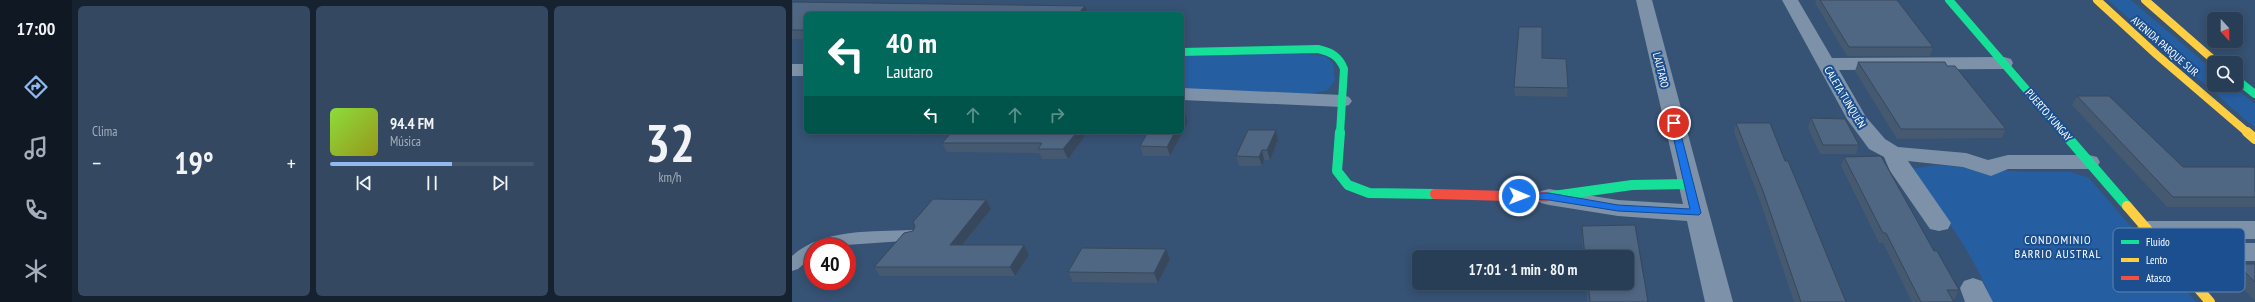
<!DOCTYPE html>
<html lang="es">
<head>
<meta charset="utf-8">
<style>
  body { margin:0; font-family:"PT Sans Narrow",sans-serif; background:#344961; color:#f1f3f6; height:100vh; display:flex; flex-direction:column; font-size:15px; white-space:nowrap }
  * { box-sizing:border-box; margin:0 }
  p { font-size:13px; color:#a5aeba }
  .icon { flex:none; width:22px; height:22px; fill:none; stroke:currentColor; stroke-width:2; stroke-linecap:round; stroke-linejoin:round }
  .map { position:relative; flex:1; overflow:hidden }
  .panel { display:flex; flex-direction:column; gap:6px; padding:6px; background:#162230; width:720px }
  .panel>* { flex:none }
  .top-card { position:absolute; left:12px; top:12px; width:380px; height:122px; border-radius:6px; box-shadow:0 2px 10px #0003,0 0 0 1px #44576d; background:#00695c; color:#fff; overflow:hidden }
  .needle { width:26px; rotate:159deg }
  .tools { position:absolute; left:1415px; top:12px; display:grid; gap:8px }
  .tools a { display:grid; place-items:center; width:36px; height:36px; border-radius:6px; background:#283e57; box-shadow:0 2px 10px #0003,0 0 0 1px #44576d; font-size:20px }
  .speed { position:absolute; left:12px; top:238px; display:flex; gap:8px; font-size:20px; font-weight:700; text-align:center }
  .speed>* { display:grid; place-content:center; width:52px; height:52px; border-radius:50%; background:#283e57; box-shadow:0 2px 10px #0003,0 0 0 1px #44576d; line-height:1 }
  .speed .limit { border:6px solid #d22; background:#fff; color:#111 }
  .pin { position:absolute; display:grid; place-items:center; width:34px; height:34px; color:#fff; margin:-17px; border:2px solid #fff; border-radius:50%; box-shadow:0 1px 4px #0007 }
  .me { position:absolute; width:44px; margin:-22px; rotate:91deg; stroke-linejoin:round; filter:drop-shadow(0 0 3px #0008) }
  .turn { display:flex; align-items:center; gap:14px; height:84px; padding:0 16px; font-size:18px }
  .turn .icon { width:52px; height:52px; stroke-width:2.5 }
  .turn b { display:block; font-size:28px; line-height:34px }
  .lanes { display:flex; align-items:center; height:38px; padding:0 16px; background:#0003; justify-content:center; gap:20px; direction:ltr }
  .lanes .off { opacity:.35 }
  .big { font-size:30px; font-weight:700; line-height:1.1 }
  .panel .widget { flex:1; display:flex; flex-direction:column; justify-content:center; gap:6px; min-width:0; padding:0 14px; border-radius:6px; background:#344961 }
  .panel .dial { align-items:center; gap:0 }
  .dial b { font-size:52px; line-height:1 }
  .song { display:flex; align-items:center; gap:12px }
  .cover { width:48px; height:48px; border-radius:6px; background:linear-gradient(135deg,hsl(90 70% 55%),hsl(60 70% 35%)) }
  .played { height:4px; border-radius:2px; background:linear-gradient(90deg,#90b9f0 60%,#44576d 60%) }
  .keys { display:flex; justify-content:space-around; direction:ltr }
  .heat { display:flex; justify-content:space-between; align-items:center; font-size:22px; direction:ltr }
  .panel .tiles { flex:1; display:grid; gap:6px; grid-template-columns:repeat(3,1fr) }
  .trip { position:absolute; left:620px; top:250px; width:222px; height:40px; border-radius:6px; background:#283e57; box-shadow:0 2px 10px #0003,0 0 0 1px #44576d; font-weight:700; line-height:40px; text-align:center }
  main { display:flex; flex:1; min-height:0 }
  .dock { display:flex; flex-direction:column; width:72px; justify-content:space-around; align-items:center; background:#101923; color:#a5aeba }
  .dock .icon { width:28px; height:28px }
  .dock .active { color:#90b9f0 }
  .dock b { font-size:18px; color:#f1f3f6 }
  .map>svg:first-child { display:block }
  .green { fill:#265fa1 }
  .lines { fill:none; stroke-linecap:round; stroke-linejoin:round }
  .lane { fill:#7d92a8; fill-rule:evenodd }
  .street { fill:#7d92a8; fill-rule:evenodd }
  .fast-far1 { stroke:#16e098; stroke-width:8 }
  .fast { stroke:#16e098; stroke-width:10 }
  .slow-far1 { stroke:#ffcf43; stroke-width:8 }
  .slow { stroke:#ffcf43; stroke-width:10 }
  .jam { stroke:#f24e42; stroke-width:10 }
  .wall { fill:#455971 }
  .shaded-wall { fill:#38485c }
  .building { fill:#506783; stroke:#38485c }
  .route { fill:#1a73e8; stroke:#114b97 }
  .labels { text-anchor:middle; stroke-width:4; stroke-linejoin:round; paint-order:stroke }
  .street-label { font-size:11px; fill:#fff; stroke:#1b4f8f }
  .neighbourhood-label { font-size:12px; letter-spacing:1px; fill:#fff; stroke:#1b4f8f }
  .key { fill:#1b4f8f; stroke:#5f84b1; stroke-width:1 }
  .key-label { font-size:11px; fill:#fff }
</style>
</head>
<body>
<main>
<nav class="dock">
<b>17:00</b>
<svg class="icon active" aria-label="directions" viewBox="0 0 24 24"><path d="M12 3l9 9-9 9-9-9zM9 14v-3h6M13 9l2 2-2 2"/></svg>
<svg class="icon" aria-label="music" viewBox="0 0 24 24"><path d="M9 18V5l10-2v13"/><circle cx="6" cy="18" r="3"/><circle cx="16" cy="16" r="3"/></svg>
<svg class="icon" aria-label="phone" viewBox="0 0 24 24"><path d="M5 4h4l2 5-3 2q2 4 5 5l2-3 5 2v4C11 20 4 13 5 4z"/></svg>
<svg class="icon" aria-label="climate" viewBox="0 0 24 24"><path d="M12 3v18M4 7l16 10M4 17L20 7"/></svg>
</nav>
<section class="panel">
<div class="tiles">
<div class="widget"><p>Clima</p>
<div class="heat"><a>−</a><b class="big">19°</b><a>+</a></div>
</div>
<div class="widget">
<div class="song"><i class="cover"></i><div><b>94.4 FM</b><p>Música</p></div></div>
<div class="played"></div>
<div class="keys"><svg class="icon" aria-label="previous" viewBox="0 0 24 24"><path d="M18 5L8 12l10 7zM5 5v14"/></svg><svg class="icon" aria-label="pause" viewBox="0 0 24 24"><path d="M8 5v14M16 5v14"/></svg><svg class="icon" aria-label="next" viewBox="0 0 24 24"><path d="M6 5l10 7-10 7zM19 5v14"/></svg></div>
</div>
<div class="widget dial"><b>32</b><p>km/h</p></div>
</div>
</section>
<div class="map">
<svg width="1463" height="302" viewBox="0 0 1463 302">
  <rect width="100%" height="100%" fill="#365274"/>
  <!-- green -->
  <g class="green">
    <polygon points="1316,0 1339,0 1422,71 1422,85 1439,85 1463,104 1463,128"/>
    <polygon points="507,53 533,56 541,63 543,80 536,90 519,94 390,89 390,56"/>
    <path d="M1144,165l89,7h46l18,6 107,124h-204c-18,-48 -51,-92 -82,-133z"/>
  </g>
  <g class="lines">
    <!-- lane -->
    <path class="lane" d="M120,230l6,2 2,4 -2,4 -72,5 -8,2h-25v9l-15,13 -6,2v-15c31,-28 81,-24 120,-26z"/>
    <!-- street -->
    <g class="street">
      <polygon points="844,0 860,0 941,302 913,302 895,221 826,216 757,205 749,203 745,197 749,191 757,189 826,200 891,204"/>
      <polygon points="990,0 1006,0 1040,58 1212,57 1219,59 1221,63 1219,67 1212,69 1047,70 1074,117 1093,139 1106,147 1174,153 1196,160 1216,155 1297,155 1305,157 1308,162 1305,167 1297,169 1216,169 1199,176 1171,167 1116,161 1159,223 1156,229 1147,231 1138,229 1098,171 1092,157 1077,149 1055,119"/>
      <rect x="0" y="64" width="14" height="12"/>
      <polygon points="390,88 550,95 557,97 560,101 557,105 550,107 390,100"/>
      <polygon points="1356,221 1463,221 1463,239 1356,239 1347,236 1344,230 1347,224"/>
      <polygon points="1374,243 1463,243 1463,261 1374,261 1365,258 1361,252 1365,246"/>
      <polygon points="1181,278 1190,281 1201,302 1173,302 1168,288 1172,281"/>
    </g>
    <!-- fast-far1 -->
    <g class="fast-far1">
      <polyline points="1157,0 1272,133"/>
      <path d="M390,52l136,-3c13,3 21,7 26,20l-4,64"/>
      <polyline points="1444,79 1463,94"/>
    </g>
    <!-- fast -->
    <g class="fast">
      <polyline points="548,132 545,171 556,185 577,193 643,194"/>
      <polyline points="1271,132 1335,206"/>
      <polyline points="754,197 840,185 897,184"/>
    </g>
    <!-- slow-far1 -->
    <g class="slow-far1">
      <polyline points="1305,0 1365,55 1456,133"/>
      <polyline points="1353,0 1425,63"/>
    </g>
    <!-- slow -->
    <g class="slow">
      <polyline points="1455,132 1463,139"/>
      <polyline points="1335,206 1418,302"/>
    </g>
    <!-- jam -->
    <polyline class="jam" points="643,194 754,197"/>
  </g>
  <!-- wall -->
  <g class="wall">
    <polygon points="1024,0 1105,0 1141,47 1138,56 1055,56 1023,3"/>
    <polygon points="0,2 14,14 14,39 0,39"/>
    <polygon points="750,58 776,88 775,97 723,96 722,87"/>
    <polygon points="1066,62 1155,66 1214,129 1210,138 1105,139 1063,71"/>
    <polygon points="1285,96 1391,167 1463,167 1463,207 1375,207 1280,105"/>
    <polygon points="1019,118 1067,145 1064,154 1028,154 1016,128"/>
    <polygon points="396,122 378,156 351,156 348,146"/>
    <polygon points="944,123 993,161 1054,302 1002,302 968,201 942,132"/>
    <polygon points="484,130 486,140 478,160 472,160 470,166 447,166 444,156"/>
    <polygon points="296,132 276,159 250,159 247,153 155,152 150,143"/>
    <polygon points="1052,157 1142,251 1167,290 1162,300 1161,301 1162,302 1120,302 1091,243 1087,243 1049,166"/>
    <polygon points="199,209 171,245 237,255 223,276 88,276 82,267 121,231"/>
    <polygon points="843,225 856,302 795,302 794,283 835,283 835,257 791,257 790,238 790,226"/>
    <polygon points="374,249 378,259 366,283 281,282 276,272"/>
    <polygon points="1445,264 1463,264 1463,301 1437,274"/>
  </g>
  <!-- shaded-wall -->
  <g class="shaded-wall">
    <polygon points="293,6 296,14 286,14"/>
    <polygon points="393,113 396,122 378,156 375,147 383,132 390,132 390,119"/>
    <polygon points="484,130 486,140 478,160 475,150"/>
    <polygon points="285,132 296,132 276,159 271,149"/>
    <polygon points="470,150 472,160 470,166 467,157"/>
    <polygon points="194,200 199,209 163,254 158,245"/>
    <polygon points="232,245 237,255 223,276 218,267"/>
    <polygon points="374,249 378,259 366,283 362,273"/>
  </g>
  <!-- building -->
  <g class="building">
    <polygon points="1028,0 1105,0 1141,47 1057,47"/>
    <polygon points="0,2 293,6 286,14 14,14 14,30 0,30"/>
    <polygon points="727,27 750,27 750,58 774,59 776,88 722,87"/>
    <polygon points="1066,62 1153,62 1155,66 1163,66 1214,129 1109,129"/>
    <polygon points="1285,96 1317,96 1391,167 1463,167 1463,197 1381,197"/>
    <polygon points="390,113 393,113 390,119"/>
    <polygon points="1019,118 1053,119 1067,145 1031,145"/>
    <polygon points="944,123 978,123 993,161 996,161 1014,204 1054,302 1009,302 971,191"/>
    <polygon points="456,130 484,130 475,150 470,150 467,157 444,156"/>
    <polygon points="160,132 285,132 271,149 246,149 250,143 150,143"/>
    <polygon points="356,132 383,132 375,147 348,146"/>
    <polygon points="1089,156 1142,251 1145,251 1167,290 1155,290 1162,302 1129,302 1094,233 1091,233 1052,157"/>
    <polygon points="141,199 194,200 158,245 232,245 218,267 82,267 112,233 121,231 123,226 121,222"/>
    <polygon points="843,225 856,302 798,302 796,283 835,283 835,257 793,257 790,226"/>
    <polygon points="290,248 374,249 362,273 276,272"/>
    <polygon points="1445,264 1463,264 1463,282"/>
  </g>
  <!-- route -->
  <polygon class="route" points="882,120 886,123 909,213 907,215 826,211 757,200 727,199 722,196 727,193 757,193 826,205 898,209 878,123"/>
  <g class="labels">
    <!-- street labels -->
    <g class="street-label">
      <text transform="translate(1373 46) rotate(41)" y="4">AVENIDA PARQUE SUR</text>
      <text transform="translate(869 70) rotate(76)" y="4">LAUTARO</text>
      <text transform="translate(1053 97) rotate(59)" y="4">CALETA TUNQUÉN</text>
      <text transform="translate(1257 115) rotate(49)" y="4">PUERTO YUNGAY</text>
    </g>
    <!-- neighbourhood labels -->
    <g class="neighbourhood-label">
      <text x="1266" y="244">CONDOMINIO<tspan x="1266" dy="14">BARRIO AUSTRAL</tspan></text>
    </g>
  </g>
  <!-- legend -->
  <rect x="1321" y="228" width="132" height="64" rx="6" class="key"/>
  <rect x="1329" y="240" width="18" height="4" fill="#16e098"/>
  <rect x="1329" y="258" width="18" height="4" fill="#ffcf43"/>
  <rect x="1329" y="276" width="18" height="4" fill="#f24e42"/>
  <g class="key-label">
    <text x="1354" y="246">Fluido</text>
    <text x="1354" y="264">Lento</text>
    <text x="1354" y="282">Atasco</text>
  </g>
</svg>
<div class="tools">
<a><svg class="needle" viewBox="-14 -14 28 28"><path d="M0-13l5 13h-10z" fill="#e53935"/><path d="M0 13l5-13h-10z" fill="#a5aeba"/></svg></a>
<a><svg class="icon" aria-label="search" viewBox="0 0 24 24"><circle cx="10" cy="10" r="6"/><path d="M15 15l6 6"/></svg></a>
</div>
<div class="speed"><div class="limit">40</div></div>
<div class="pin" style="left:882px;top:123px;background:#d93025"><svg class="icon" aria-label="arrive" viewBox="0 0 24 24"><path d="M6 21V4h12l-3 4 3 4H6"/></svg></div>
<svg class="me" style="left:727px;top:196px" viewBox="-20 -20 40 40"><circle r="17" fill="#1a73e8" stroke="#fff" stroke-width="3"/><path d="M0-11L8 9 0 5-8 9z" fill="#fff"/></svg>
<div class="trip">17:01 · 1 min · 80 m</div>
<div class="top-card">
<div class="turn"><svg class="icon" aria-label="left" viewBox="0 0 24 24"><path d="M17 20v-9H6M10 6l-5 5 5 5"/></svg><div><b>40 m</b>Lautaro</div></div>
<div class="lanes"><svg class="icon" aria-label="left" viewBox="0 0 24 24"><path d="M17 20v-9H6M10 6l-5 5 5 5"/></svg><svg class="icon off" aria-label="ahead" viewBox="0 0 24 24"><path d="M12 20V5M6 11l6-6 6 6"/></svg><svg class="icon off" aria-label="ahead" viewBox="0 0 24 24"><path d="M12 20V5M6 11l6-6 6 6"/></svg><svg class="icon off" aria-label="right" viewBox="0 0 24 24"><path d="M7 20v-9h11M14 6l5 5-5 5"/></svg></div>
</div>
</div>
</main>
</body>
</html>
